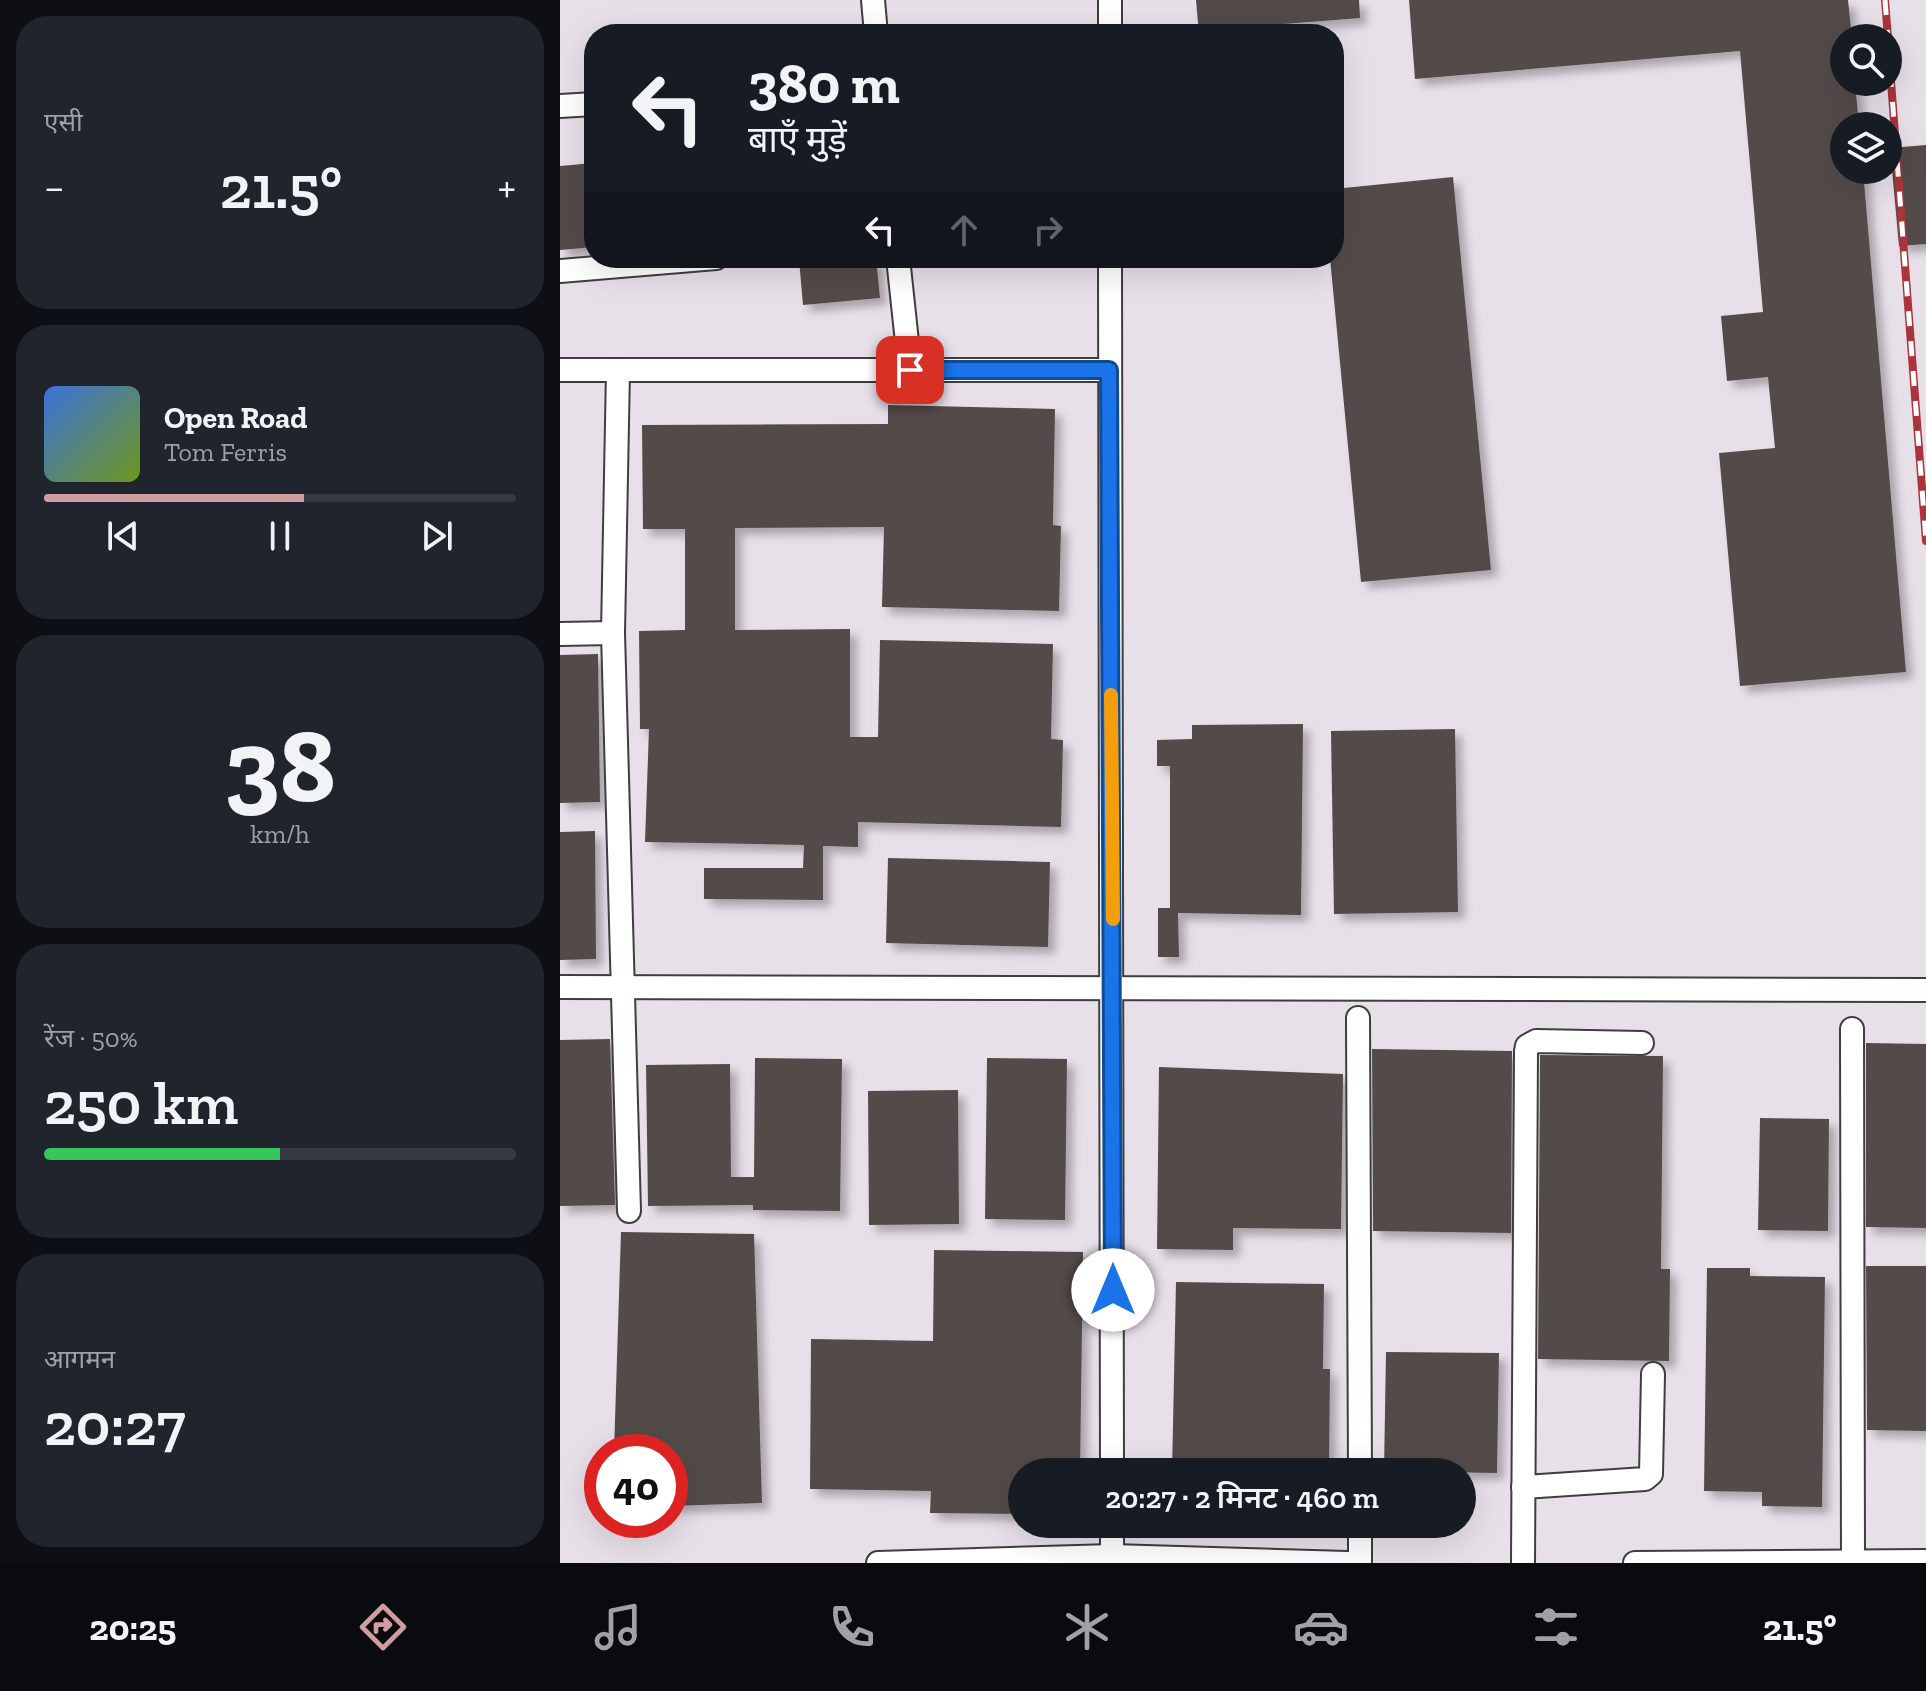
<!DOCTYPE html>
<html lang="hi">
<head>
<meta charset="utf-8">
<style>
  body { margin:0; font-family:"Zilla Slab","Noto Sans Devanagari",serif; background:#20242c; color:#f1f3f6; height:100vh; display:flex; flex-direction:column; font-size:30px; white-space:nowrap }
  * { box-sizing:border-box; margin:0 }
  p { font-size:26px; color:#9ea1a6 }
  .icon { flex:none; width:44px; height:44px; fill:none; stroke:currentColor; stroke-width:2; stroke-linecap:round; stroke-linejoin:round }
  .map { position:relative; flex:1; overflow:hidden }
  .drawer { display:flex; flex-direction:column; gap:16px; padding:16px; background:#0d0f14; width:560px }
  .drawer>* { flex:none }
  .top-card { position:absolute; left:24px; top:24px; width:760px; height:244px; border-radius:32px; box-shadow:0 8px 32px #0002; background:#171b24; color:#f1f3f6; overflow:hidden }
  .controls { position:absolute; left:1270px; top:24px; display:grid; gap:16px }
  .controls a { display:grid; place-items:center; width:72px; height:72px; border-radius:50%; background:#171b24; box-shadow:0 8px 32px #0002; font-size:40px }
  .speed { position:absolute; left:24px; top:1434px; display:flex; gap:16px; font-size:40px; font-weight:700; text-align:center }
  .speed>* { display:grid; place-content:center; width:104px; height:104px; border-radius:50%; background:#171b24; box-shadow:0 8px 32px #0002; line-height:1 }
  .speed .limit { border:12px solid #d22; background:#fff; color:#111 }
  .pin { position:absolute; display:grid; place-items:center; width:68px; height:68px; color:#fff; margin:-34px; border-radius:16px; box-shadow:0 4px 12px #0006 }
  .me { position:absolute; width:88px; margin:-44px; rotate:0deg; stroke-linejoin:round; filter:drop-shadow(0 0 6px #0008) }
  .turn { display:flex; align-items:center; gap:28px; height:168px; padding:0 32px; font-size:36px }
  .turn .icon { width:104px; height:104px; stroke-width:2.5 }
  .turn b { display:block; font-size:56px; line-height:68px }
  .lanes { display:flex; align-items:center; height:76px; padding:0 32px; background:#0003; justify-content:center; gap:40px; direction:ltr }
  .lanes .off { opacity:.35 }
  .big { font-size:60px; font-weight:600; line-height:1.1 }
  .drawer .tile { flex:1; display:flex; flex-direction:column; justify-content:center; gap:12px; min-width:0; padding:0 28px; border-radius:32px; background:#20242c }
  .drawer .dial { align-items:center; gap:0 }
  .dial b { font-size:104px; line-height:1 }
  .song { display:flex; align-items:center; gap:24px }
  .cover { width:96px; height:96px; border-radius:12px; background:linear-gradient(135deg,hsl(220 70% 55%),hsl(80 70% 35%)) }
  .played { height:8px; border-radius:4px; background:linear-gradient(90deg,#d29da2 55%,#363941 55%) }
  .keys { display:flex; justify-content:space-around; direction:ltr }
  .heat { display:flex; justify-content:space-between; align-items:center; font-size:44px; direction:ltr }
  .charge { height:12px; border-radius:6px; background:linear-gradient(90deg,#34c759 50%,#363941 0) }
  .trip { position:absolute; left:448px; top:1458px; width:468px; height:80px; border-radius:40px; background:#171b24; box-shadow:0 8px 32px #0002; font-weight:600; line-height:80px; text-align:center }
  .tab-bar { display:flex; height:128px; justify-content:space-around; align-items:center; background:#090b0e; color:#9ea1a6 }
  .tab-bar .icon { width:56px; height:56px }
  .tab-bar .active { color:#d29da2 }
  .tab-bar b { font-size:36px; color:#f1f3f6 }
  main { display:flex; flex:1; min-height:0 }
  .map>svg:first-child { display:block }
  .industrial { fill:#e8e0e9; fill-rule:evenodd }
  .building { fill:#524c49; filter:url(#shadow) }
  .lines { fill:none; stroke-linecap:round; stroke-linejoin:round }
  .minor-casing { stroke:#3e3e3e; stroke-width:26 }
  .minor { stroke:#fff; stroke-width:22 }
  .rail-casing { stroke:#ab333b; stroke-width:8 }
  .rail { stroke:#fff; stroke-width:5; stroke-dasharray:15; stroke-linecap:butt }
  .route-casing { stroke:#114b97; stroke-width:20 }
  .route { stroke:#1a73e8; stroke-width:14 }
  .slow { stroke:#f59e0b; stroke-width:14 }
</style>
</head>
<body>
<main>
<section class="drawer">
<div class="tile"><p>एसी</p>
<div class="heat"><a>−</a><b class="big">21.5°</b><a>+</a></div>
</div>
<div class="tile">
<div class="song"><i class="cover"></i><div><b>Open Road</b><p>Tom Ferris</p></div></div>
<div class="played"></div>
<div class="keys"><svg class="icon" aria-label="previous" viewBox="0 0 24 24"><path d="M18 5L8 12l10 7zM5 5v14"/></svg><svg class="icon" aria-label="pause" viewBox="0 0 24 24"><path d="M8 5v14M16 5v14"/></svg><svg class="icon" aria-label="next" viewBox="0 0 24 24"><path d="M6 5l10 7-10 7zM19 5v14"/></svg></div>
</div>
<div class="tile dial"><b>38</b><p>km/h</p></div>
<div class="tile"><p>रेंज · 50%</p><b class="big">250 km</b><div class="charge"></div></div>
<div class="tile"><p>आगमन</p><b class="big">20:27</b></div>
</section>
<div class="map">
<svg width="1366" height="1563" viewBox="0 0 1366 1563">
  <defs>
    <filter id="shadow"><feDropShadow dx="7" dy="7" stdDeviation="4" flood-color="#0004"/></filter>
  </defs>
  <rect width="100%" height="100%" fill="#fdf9eb"/>
  <!-- industrial -->
  <path class="industrial" d="M0,0h1366v1563h-1366zM34,34h740v224h-740zM1284,38h44v44h-44zM1284,126h44v44h-44zM42,1452h68v68h-68zM462,1472h440v52h-440z"/>
  <!-- building -->
  <g class="building">
    <polygon points="636,0 799,0 800,18 724,24 725,34 639,34"/>
    <polygon points="849,0 1288,0 1292,38 1284,38 1284,82 1295,82 1299,126 1284,126 1284,170 1303,170 1346,672 1180,686 1159,453 1215,448 1208,377 1167,381 1161,316 1203,312 1180,51 855,79"/>
    <polygon points="1366,145 1366,244 1339,246 1330,148"/>
    <polygon points="34,163 34,247 0,250 0,166"/>
    <polygon points="893,177 931,570 801,582 770,258 774,258 774,189"/>
    <polygon points="316,258 320,298 243,305 239,259"/>
    <polygon points="328,405 495,409 493,525 501,526 499,611 322,607 324,527 175,528 175,630 290,629 290,737 318,737 320,640 493,644 491,739 503,740 501,827 298,822 298,847 263,846 263,900 144,899 144,868 243,868 244,845 85,842 89,729 80,729 79,631 125,630 125,529 83,529 82,425 328,424"/>
    <polygon points="38,654 40,802 0,803 0,655"/>
    <polygon points="743,724 741,915 618,913 619,957 598,957 598,908 610,908 610,766 597,766 597,740 632,739 632,725"/>
    <polygon points="895,729 898,912 774,914 771,731"/>
    <polygon points="35,831 36,959 0,960 0,832"/>
    <polygon points="328,858 490,862 488,947 326,943"/>
    <polygon points="50,1039 55,1205 0,1206 0,1040"/>
    <polygon points="1306,1043 1366,1044 1366,1228 1306,1227"/>
    <polygon points="812,1049 952,1051 951,1233 813,1231"/>
    <polygon points="980,1055 1103,1056 1101,1269 1110,1269 1109,1361 978,1359"/>
    <polygon points="195,1058 282,1059 280,1211 193,1210 193,1205 88,1206 86,1065 170,1064 171,1177 194,1177"/>
    <polygon points="427,1058 507,1059 505,1220 425,1219"/>
    <polygon points="599,1067 783,1074 781,1229 673,1228 673,1250 597,1249"/>
    <polygon points="398,1090 399,1224 309,1225 308,1091"/>
    <polygon points="1200,1118 1269,1119 1268,1231 1198,1230"/>
    <polygon points="61,1232 194,1234 202,1503 110,1506 110,1452 54,1452"/>
    <polygon points="374,1250 523,1252 520,1472 462,1472 462,1514 370,1513 371,1491 250,1489 251,1339 373,1341"/>
    <polygon points="1306,1266 1366,1266 1366,1431 1307,1430"/>
    <polygon points="1147,1268 1190,1268 1190,1276 1265,1277 1262,1507 1202,1506 1202,1492 1144,1491"/>
    <polygon points="616,1282 764,1284 763,1369 770,1369 769,1472 612,1472"/>
    <polygon points="826,1352 939,1353 937,1473 824,1471"/>
  </g>
  <g class="lines">
    <!-- minor casing -->
    <g class="minor-casing">
      <g id="minor">
        <polyline points="313,0 316,34"/>
        <polyline points="550,34 550,0"/>
        <polyline points="0,106 34,104"/>
        <polyline points="338,258 350,370"/>
        <polyline points="550,258 552,1472"/>
        <polyline points="0,271 156,258"/>
        <polyline points="0,370 549,370"/>
        <polyline points="58,370 53,633 69,1211"/>
        <polyline points="0,634 53,633"/>
        <polyline points="0,987 1366,990"/>
        <polyline points="798,1018 800,1472"/>
        <polyline points="1292,1029 1293,1563"/>
        <polyline points="963,1487 1085,1479 1091,1474 1093,1374"/>
        <polyline points="552,1524 552,1563"/>
        <polyline points="800,1524 800,1563"/>
        <polyline points="318,1563 552,1556 787,1563"/>
        <polyline points="963,1563 966,1051 967,1046 976,1041 1082,1043"/>
        <polyline points="1075,1563 1366,1561"/>
      </g>
    </g>
    <!-- minor -->
    <use href="#minor" class="minor"/>
    <!-- rail casing -->
    <g class="rail-casing">
      <g id="rail">
        <polyline points="1325,0 1328,38"/>
        <polyline points="1328,42 1366,541"/>
      </g>
    </g>
    <!-- rail -->
    <use href="#rail" class="rail"/>
  </g>
  <g class="lines">
    <!-- route casing -->
    <g class="route-casing">
      <polyline id="route" points="350,370 549,370 553,1290"/>
    </g>
    <!-- route -->
    <use href="#route" class="route"/>
    <!-- slow -->
    <polyline class="slow" points="551,695 553,919"/>
  </g>
</svg>
<div class="controls">
<a><svg class="icon" aria-label="search" viewBox="0 0 24 24"><circle cx="10" cy="10" r="6"/><path d="M15 15l6 6"/></svg></a>
<a><svg class="icon" aria-label="layers" viewBox="0 0 24 24"><path d="M12 4l9 5-9 5-9-5zM3 14l9 5 9-5"/></svg></a>
</div>
<div class="speed"><div class="limit">40</div></div>
<div class="pin" style="left:350px;top:370px;background:#d93025"><svg class="icon" aria-label="arrive" viewBox="0 0 24 24"><path d="M6 21V4h12l-3 4 3 4H6"/></svg></div>
<svg class="me" style="left:553px;top:1290px" viewBox="-20 -20 40 40"><circle r="19" fill="#fff"/><path d="M0-13L10 11 0 6-10 11z" fill="#1a73e8"/></svg>
<div class="trip">20:27 · 2 मिनट · 460 m</div>
<div class="top-card">
<div class="turn"><svg class="icon" aria-label="left" viewBox="0 0 24 24"><path d="M17 20v-9H6M10 6l-5 5 5 5"/></svg><div><b>380 m</b>बाएँ मुड़ें</div></div>
<div class="lanes"><svg class="icon" aria-label="left" viewBox="0 0 24 24"><path d="M17 20v-9H6M10 6l-5 5 5 5"/></svg><svg class="icon off" aria-label="ahead" viewBox="0 0 24 24"><path d="M12 20V5M6 11l6-6 6 6"/></svg><svg class="icon off" aria-label="right" viewBox="0 0 24 24"><path d="M7 20v-9h11M14 6l5 5-5 5"/></svg></div>
</div>
</div>
</main>
<nav class="tab-bar">
<b>20:25</b>
<svg class="icon active" aria-label="directions" viewBox="0 0 24 24"><path d="M12 3l9 9-9 9-9-9zM9 14v-3h6M13 9l2 2-2 2"/></svg>
<svg class="icon" aria-label="music" viewBox="0 0 24 24"><path d="M9 18V5l10-2v13"/><circle cx="6" cy="18" r="3"/><circle cx="16" cy="16" r="3"/></svg>
<svg class="icon" aria-label="phone" viewBox="0 0 24 24"><path d="M5 4h4l2 5-3 2q2 4 5 5l2-3 5 2v4C11 20 4 13 5 4z"/></svg>
<svg class="icon" aria-label="climate" viewBox="0 0 24 24"><path d="M12 3v18M4 7l16 10M4 17L20 7"/></svg>
<svg class="icon" aria-label="car" viewBox="0 0 24 24"><path d="M5 17H2v-5l4-1 3-4h7l3 4 3 1v5h-3M9 17h6M6 11h13"/><circle cx="7" cy="17" r="2"/><circle cx="17" cy="17" r="2"/></svg>
<svg class="icon" aria-label="filters" viewBox="0 0 24 24"><path d="M4 7h16M4 17h16"/><circle cx="9" cy="7" r="2"/><circle cx="15" cy="17" r="2"/></svg>
<b>21.5°</b>
</nav>
</body>
</html>
